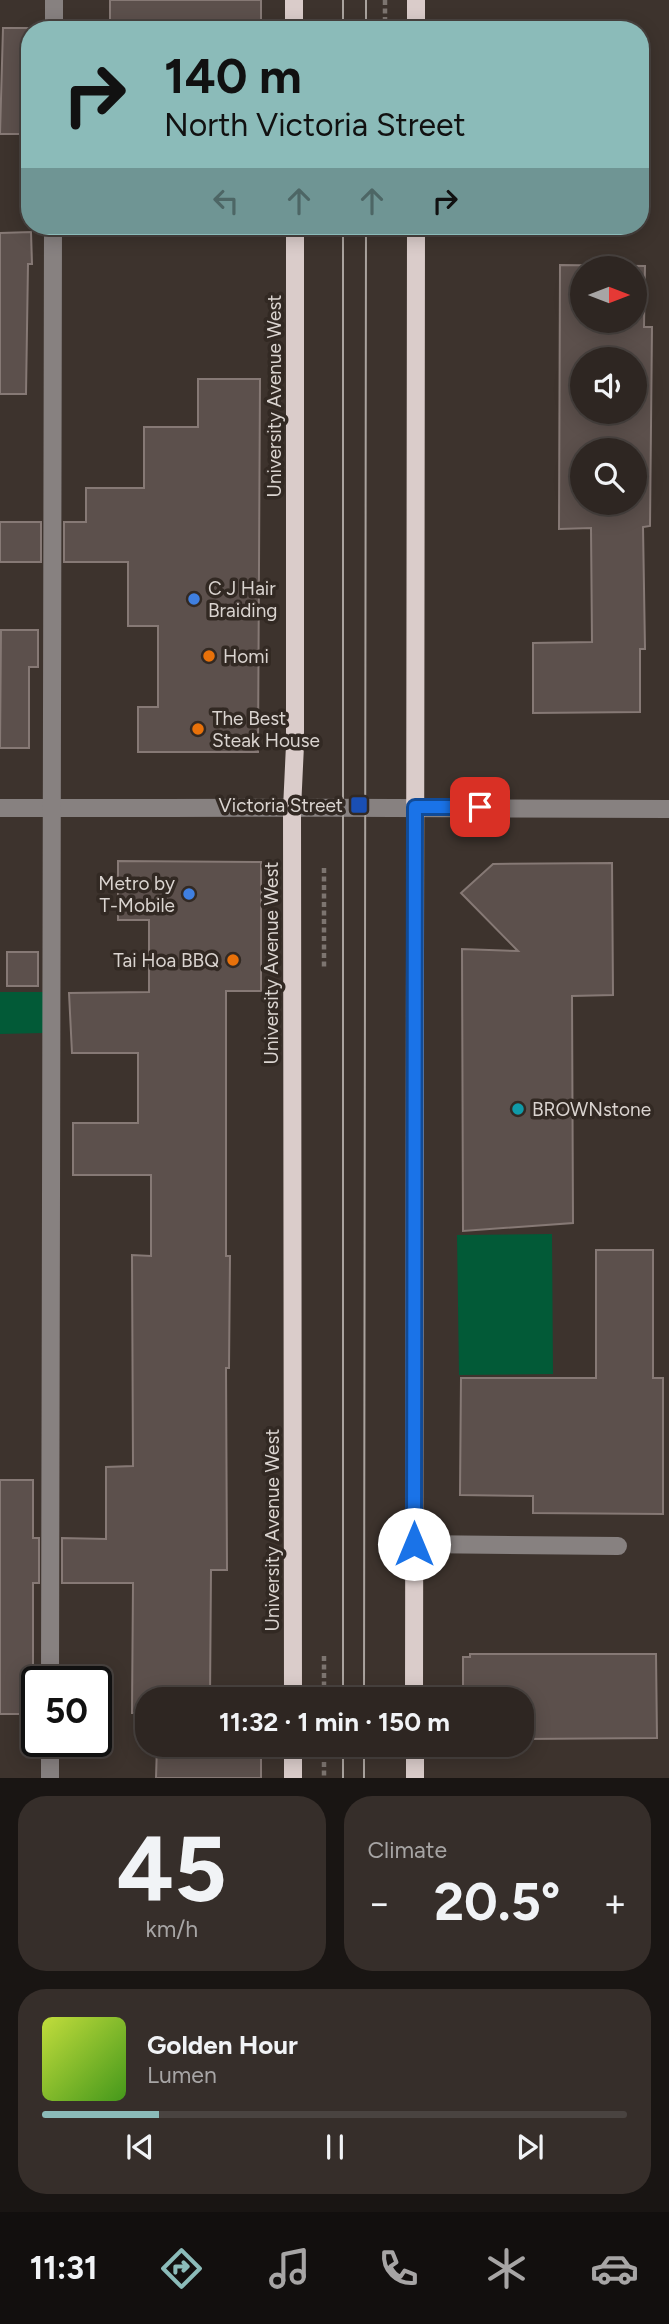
<!DOCTYPE html>
<html lang="en">
<head>
<meta charset="utf-8">
<style>
  body { margin:0; font-family:Figtree,sans-serif; background:#362e2a; color:#f1f3f6; height:100vh; display:flex; flex-direction:column; font-size:26px; white-space:nowrap }
  * { box-sizing:border-box; margin:0 }
  p { font-size:23px; color:#a7a5a5 }
  .icon { flex:none; width:38px; height:38px; fill:none; stroke:currentColor; stroke-width:2; stroke-linecap:round; stroke-linejoin:round }
  .map { position:relative; height:1778px; overflow:hidden }
  .sheet { display:flex; flex-direction:column; gap:18px; padding:18px; background:#191513; flex:1 }
  .sheet>* { flex:none }
  .top-card { position:absolute; left:21px; top:21px; width:628px; height:214px; border-radius:28px; box-shadow:0 4px 18px #0003,0 0 0 2px #494340; background:#8bbbb9; color:#111; overflow:hidden }
  .needle { width:46px; rotate:90deg }
  .buttons { position:absolute; left:570px; top:256px; display:grid; gap:14px }
  .buttons a { display:grid; place-items:center; width:77px; height:77px; border-radius:50%; background:#2e2622; box-shadow:0 4px 18px #0003,0 0 0 2px #494340; font-size:35px }
  .speed { position:absolute; left:21px; top:1666px; display:flex; gap:14px; font-size:35px; font-weight:700; text-align:center }
  .speed>* { display:grid; place-content:center; width:91px; height:91px; border-radius:50%; background:#2e2622; box-shadow:0 4px 18px #0003,0 0 0 2px #494340; line-height:1 }
  .speed .limit { border:4px solid #111; border-radius:10px; background:#fff; color:#111 }
  .pin { position:absolute; display:grid; place-items:center; width:60px; height:60px; color:#fff; margin:-30px; border-radius:14px; box-shadow:0 4px 10px #0006 }
  .me { position:absolute; width:77px; margin:-38px; rotate:0deg; stroke-linejoin:round; filter:drop-shadow(0 0 5px #0008) }
  .turn { display:flex; align-items:center; gap:24px; height:147px; padding:0 28px; font-size:32px }
  .turn .icon { width:91px; height:91px; stroke-width:2.5 }
  .turn b { display:block; font-size:49px; line-height:60px }
  .lanes { display:flex; align-items:center; height:66px; padding:0 28px; background:#0003; justify-content:center; gap:35px; direction:ltr }
  .lanes .off { opacity:.35 }
  .big { font-size:52px; font-weight:700; line-height:1.1 }
  .sheet .card { flex:1; display:flex; flex-direction:column; justify-content:center; gap:10px; min-width:0; padding:0 24px; border-radius:28px; background:#362e2a }
  .sheet .dial { align-items:center; gap:0 }
  .dial b { font-size:91px; line-height:1 }
  .song { display:flex; align-items:center; gap:21px }
  .cover { width:84px; height:84px; border-radius:10px; background:linear-gradient(135deg,hsl(70 70% 55%),hsl(100 70% 35%)) }
  .played { height:7px; border-radius:4px; background:linear-gradient(90deg,#8bbbb9 20%,#494340 20%) }
  .keys { display:flex; justify-content:space-around; direction:ltr }
  .heat { display:flex; justify-content:space-between; align-items:center; font-size:38px; direction:ltr }
  .sheet .tiles { flex:1; display:grid; gap:18px; grid-template-columns:1fr 1fr }
  .card:last-child { grid-column:span 2 }
  .trip { position:absolute; left:135px; top:1687px; width:399px; height:70px; border-radius:28px; background:#2e2622; box-shadow:0 4px 18px #0003,0 0 0 2px #494340; font-weight:700; line-height:70px; text-align:center }
  .tab-bar { display:flex; height:112px; justify-content:space-around; align-items:center; background:#120f0e; color:#a7a5a5 }
  .tab-bar .icon { width:49px; height:49px }
  .tab-bar .on { color:#8bbbb9 }
  .tab-bar b { font-size:32px; color:#f1f3f6 }
  .map>svg:first-child { display:block }
  .green { fill:#025a37 }
  .building { fill:#5c504c; stroke:#867975; stroke-width:2; fill-rule:evenodd }
  .lines { fill:none; stroke-linecap:round; stroke-linejoin:round }
  .path { stroke:#7d7570; stroke-width:4.5; stroke-dasharray:5 3.5; stroke-linecap:butt }
  .minor { stroke:#878180; stroke-width:18 }
  .major { stroke:#daccca; stroke-width:18 }
  .tram { stroke:#aaa39e; stroke-width:2 }
  .route-casing { stroke:#114b97; stroke-width:18 }
  .route { stroke:#1a73e8; stroke-width:12 }
  .shop-dot { fill:#3f7fe0; stroke:#322923; stroke-width:2.5 }
  .food-dot { fill:#e8710a; stroke:#322923; stroke-width:2.5 }
  .transit-dot { fill:#1a4fb4; stroke:#322923; stroke-width:2.5 }
  .culture-dot { fill:#0f9aa8; stroke:#322923; stroke-width:2.5 }
  .labels { text-anchor:middle; stroke-width:7; stroke-linejoin:round; paint-order:stroke }
  .street-label { font-size:19px; fill:#dad4d0; stroke:#322923 }
  .poi-label { font-size:19px; fill:#dad4d0; stroke:#322923; text-anchor:start }
</style>
</head>
<body>
<div class="map">
<svg width="669" height="1778" viewBox="0 0 669 1778">
  <rect width="100%" height="100%" fill="#3d332d"/>
  <!-- green -->
  <g class="green">
    <polygon points="0,992 43,992 43,1033 0,1034"/>
    <polygon points="552,1234 553,1374 459,1375 457,1235"/>
  </g>
  <!-- building -->
  <g class="building">
    <rect x="110" y="0" width="151" height="30"/>
    <polygon points="3,28 30,28 29,134 0,134"/>
    <polygon points="31,232 32,264 28,264 26,394 0,394 0,233"/>
    <path d="M560,265l85,1 -1,61h8l-2,199 -7,1 2,122h-5v63l-107,1v-70l59,-1 -1,-114 -32,1zM583,268h52v52h-52zM583,359h52v52h-52zM583,450h52v52h-52z"/>
    <polygon points="198,379 260,379 258,752 138,752 138,707 158,707 158,626 128,626 128,562 64,562 64,522 86,522 86,488 144,488 144,427 198,427"/>
    <rect x="0" y="522" width="41" height="40"/>
    <polygon points="1,630 38,630 38,667 29,667 29,748 0,748"/>
    <polygon points="118,861 261,862 261,991 226,991 226,1256 230,1256 229,1368 226,1368 227,1570 211,1570 210,1699 147,1699 147,1713 132,1713 133,1583 62,1583 62,1538 106,1539 106,1467 133,1466 132,1255 151,1256 151,1175 73,1175 73,1123 138,1123 138,1053 72,1053 69,993 149,992 149,920 118,920"/>
    <polygon points="612,863 613,995 572,996 573,1223 463,1231 462,949 518,951 461,893 493,864"/>
    <rect x="7" y="952" width="31" height="34"/>
    <polygon points="596,1250 653,1250 653,1378 663,1378 663,1514 533,1513 533,1496 460,1495 461,1378 596,1378"/>
    <polygon points="0,1480 33,1480 33,1538 39,1538 39,1583 33,1583 33,1714 0,1714"/>
    <polygon points="470,1654 656,1654 657,1738 522,1739 522,1699 463,1699 463,1657 470,1657"/>
    <polygon points="157,1745 261,1745 261,1778 156,1778"/>
  </g>
  <g class="lines">
    <!-- path -->
    <g class="path">
      <polyline points="385,0 385,30"/>
      <polyline points="324,868 324,968"/>
      <polyline points="324,1656 324,1699"/>
      <polyline points="324,1745 324,1778"/>
    </g>
    <!-- minor -->
    <g class="minor">
      <polyline points="54,30 54,0"/>
      <path d="M0,808c223,0 446,-1 669,1"/>
      <polyline points="414,1544 618,1546"/>
      <polyline points="50,1682 53,226"/>
      <polyline points="50,1778 50,1741"/>
    </g>
    <!-- major -->
    <g class="major">
      <polyline points="294,0 294,30"/>
      <polyline points="416,0 416,30"/>
      <polyline points="293,1699 292,809 295,745 295,226"/>
      <polyline points="414,1699 416,226"/>
      <polyline points="293,1745 293,1778"/>
      <polyline points="415,1745 415,1778"/>
    </g>
    <!-- tram -->
    <g class="tram">
      <polyline points="366,0 366,30"/>
      <polyline points="343,30 343,0"/>
      <polyline points="343,1699 343,226"/>
      <polyline points="364,1699 366,226"/>
      <polyline points="343,1745 343,1778"/>
      <polyline points="364,1778 364,1745"/>
    </g>
  </g>
  <g class="lines">
    <!-- route casing -->
    <g class="route-casing">
      <polyline id="route" points="414,1544 415,807 480,807"/>
    </g>
    <!-- route -->
    <use href="#route" class="route"/>
  </g>
  <!-- markers -->
  <g class="shop-dot">
    <circle cx="194" cy="599" r="7"/>
    <circle cx="189" cy="894" r="7"/>
  </g>
  <g class="food-dot">
    <circle cx="209" cy="656" r="7"/>
    <circle cx="198" cy="729" r="7"/>
    <circle cx="233" cy="960" r="7"/>
  </g>
  <rect class="transit-dot" x="350" y="796" width="18" height="18" rx="3.5"/>
  <circle class="culture-dot" cx="518" cy="1109" r="7"/>
  <g class="labels">
    <!-- street labels -->
    <g class="street-label">
      <text transform="translate(274 396) rotate(-90)" y="7">University Avenue West</text>
      <text transform="translate(271 963) rotate(-90)" y="7">University Avenue West</text>
      <text transform="translate(272 1530) rotate(-90)" y="7">University Avenue West</text>
    </g>
    <!-- poi labels -->
    <g class="poi-label">
      <text x="208" y="595">C J Hair<tspan x="208" dy="22">Braiding</tspan></text>
      <text x="223" y="663">Homi</text>
      <text x="212" y="725">The Best<tspan x="212" dy="22">Steak House</tspan></text>
      <text x="343" y="812" text-anchor="end">Victoria Street</text>
      <text x="175" y="890" text-anchor="end">Metro by<tspan x="175" dy="22">T-Mobile</tspan></text>
      <text x="219" y="967" text-anchor="end">Tai Hoa BBQ</text>
      <text x="532" y="1116">BROWNstone</text>
    </g>
  </g>
</svg>
<div class="buttons">
<a><svg class="needle" viewBox="-14 -14 28 28"><path d="M0-13l5 13h-10z" fill="#e53935"/><path d="M0 13l5-13h-10z" fill="#a7a5a5"/></svg></a>
<a><svg class="icon" aria-label="sound" viewBox="0 0 24 24"><path d="M4 9h4l5-4v14l-5-4H4zM17 9q2 3 0 6"/></svg></a>
<a><svg class="icon" aria-label="search" viewBox="0 0 24 24"><circle cx="10" cy="10" r="6"/><path d="M15 15l6 6"/></svg></a>
</div>
<div class="speed"><div class="limit">50</div></div>
<div class="pin" style="left:480px;top:807px;background:#d93025"><svg class="icon" aria-label="arrive" viewBox="0 0 24 24"><path d="M6 21V4h12l-3 4 3 4H6"/></svg></div>
<svg class="me" style="left:414px;top:1544px" viewBox="-20 -20 40 40"><circle r="19" fill="#fff"/><path d="M0-13L10 11 0 6-10 11z" fill="#1a73e8"/></svg>
<div class="trip">11:32 · 1 min · 150 m</div>
<div class="top-card">
<div class="turn"><svg class="icon" aria-label="right" viewBox="0 0 24 24"><path d="M7 20v-9h11M14 6l5 5-5 5"/></svg><div><b>140 m</b>North Victoria Street</div></div>
<div class="lanes"><svg class="icon off" aria-label="left" viewBox="0 0 24 24"><path d="M17 20v-9H6M10 6l-5 5 5 5"/></svg><svg class="icon off" aria-label="ahead" viewBox="0 0 24 24"><path d="M12 20V5M6 11l6-6 6 6"/></svg><svg class="icon off" aria-label="ahead" viewBox="0 0 24 24"><path d="M12 20V5M6 11l6-6 6 6"/></svg><svg class="icon" aria-label="right" viewBox="0 0 24 24"><path d="M7 20v-9h11M14 6l5 5-5 5"/></svg></div>
</div>
</div>
<section class="sheet">
<div class="tiles">
<div class="card dial"><b>45</b><p>km/h</p></div>
<div class="card"><p>Climate</p>
<div class="heat"><a>−</a><b class="big">20.5°</b><a>+</a></div>
</div>
<div class="card">
<div class="song"><i class="cover"></i><div><b>Golden Hour</b><p>Lumen</p></div></div>
<div class="played"></div>
<div class="keys"><svg class="icon" aria-label="previous" viewBox="0 0 24 24"><path d="M18 5L8 12l10 7zM5 5v14"/></svg><svg class="icon" aria-label="pause" viewBox="0 0 24 24"><path d="M8 5v14M16 5v14"/></svg><svg class="icon" aria-label="next" viewBox="0 0 24 24"><path d="M6 5l10 7-10 7zM19 5v14"/></svg></div>
</div>
</div>
</section>
<nav class="tab-bar">
<b>11:31</b>
<svg class="icon on" aria-label="directions" viewBox="0 0 24 24"><path d="M12 3l9 9-9 9-9-9zM9 14v-3h6M13 9l2 2-2 2"/></svg>
<svg class="icon" aria-label="music" viewBox="0 0 24 24"><path d="M9 18V5l10-2v13"/><circle cx="6" cy="18" r="3"/><circle cx="16" cy="16" r="3"/></svg>
<svg class="icon" aria-label="phone" viewBox="0 0 24 24"><path d="M5 4h4l2 5-3 2q2 4 5 5l2-3 5 2v4C11 20 4 13 5 4z"/></svg>
<svg class="icon" aria-label="climate" viewBox="0 0 24 24"><path d="M12 3v18M4 7l16 10M4 17L20 7"/></svg>
<svg class="icon" aria-label="car" viewBox="0 0 24 24"><path d="M5 17H2v-5l4-1 3-4h7l3 4 3 1v5h-3M9 17h6M6 11h13"/><circle cx="7" cy="17" r="2"/><circle cx="17" cy="17" r="2"/></svg>
</nav>
</body>
</html>
